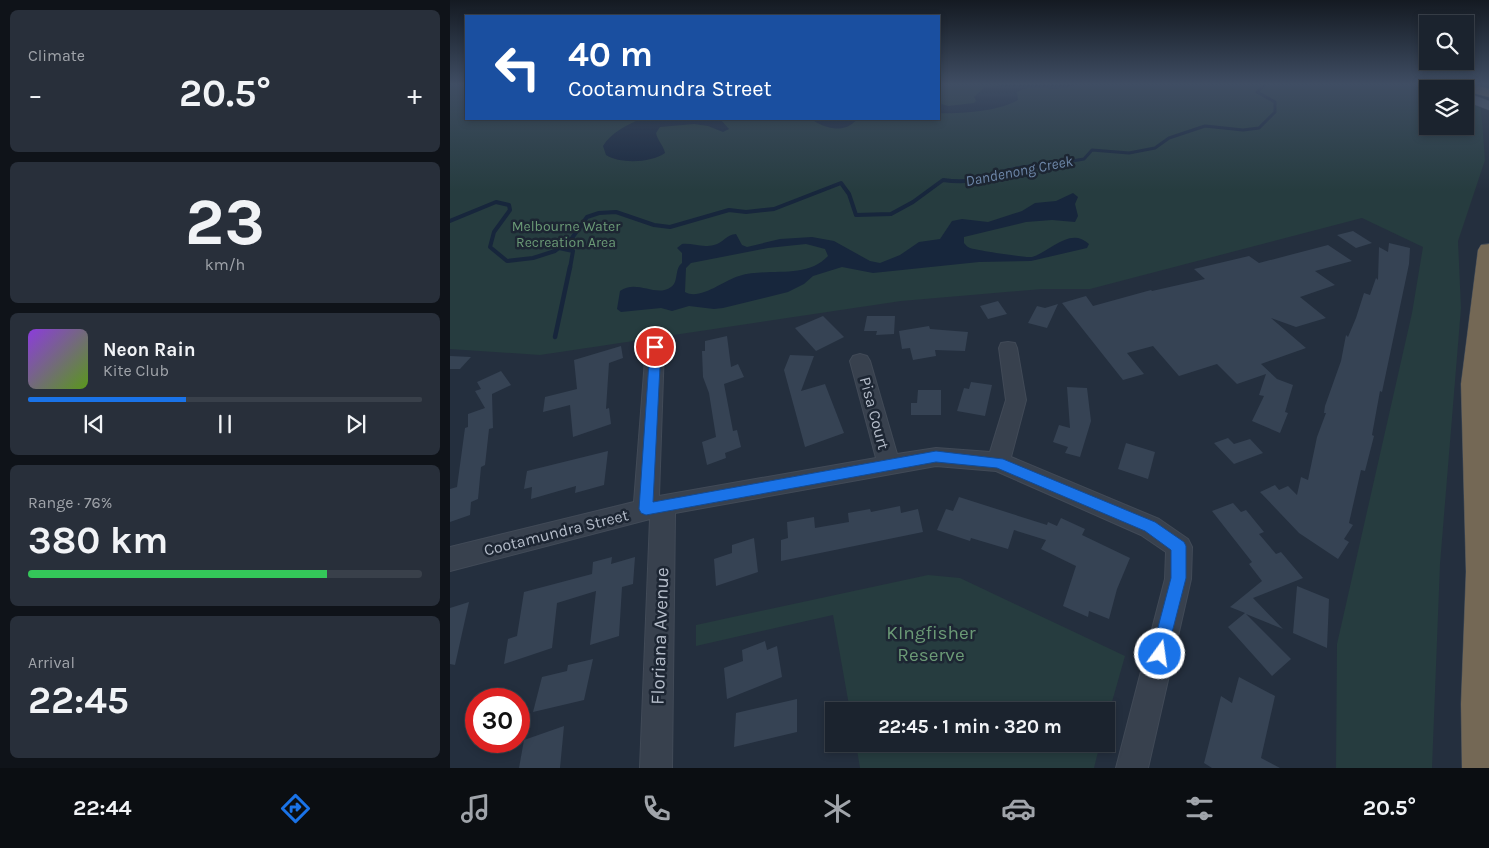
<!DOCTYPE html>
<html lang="en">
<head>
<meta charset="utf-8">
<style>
  body { margin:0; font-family:Karla,sans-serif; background:#282f3a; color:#f1f3f6; height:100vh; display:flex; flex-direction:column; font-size:19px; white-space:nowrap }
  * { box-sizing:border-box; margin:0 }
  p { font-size:16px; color:#a0a4aa }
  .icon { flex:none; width:28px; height:28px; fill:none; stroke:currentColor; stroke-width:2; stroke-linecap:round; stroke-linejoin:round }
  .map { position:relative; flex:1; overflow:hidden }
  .details { display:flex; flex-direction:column; gap:10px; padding:10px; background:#0f1319; width:450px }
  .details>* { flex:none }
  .banner { position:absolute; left:15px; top:15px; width:475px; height:105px; border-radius:0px; box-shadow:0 2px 8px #0003,0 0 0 1px #39404a; background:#1a4fa0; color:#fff; overflow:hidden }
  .buttons { position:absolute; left:969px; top:15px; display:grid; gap:10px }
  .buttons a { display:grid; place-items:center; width:55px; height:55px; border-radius:0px; background:#1b232e; box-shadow:0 2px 8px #0003,0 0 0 1px #39404a; font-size:25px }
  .speed { position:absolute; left:15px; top:688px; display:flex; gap:10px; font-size:25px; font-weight:700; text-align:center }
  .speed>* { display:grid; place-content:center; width:65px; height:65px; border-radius:50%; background:#1b232e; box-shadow:0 2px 8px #0003,0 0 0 1px #39404a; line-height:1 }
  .speed .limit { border:8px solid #d22; background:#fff; color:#111 }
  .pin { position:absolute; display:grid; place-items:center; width:42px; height:42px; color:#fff; margin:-21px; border:2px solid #fff; border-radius:50%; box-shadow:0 1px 5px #0007 }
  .me { position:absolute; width:55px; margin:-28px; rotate:14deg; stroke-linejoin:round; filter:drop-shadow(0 0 4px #0008) }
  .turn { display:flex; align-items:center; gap:18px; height:105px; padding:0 20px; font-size:22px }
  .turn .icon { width:65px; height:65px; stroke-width:2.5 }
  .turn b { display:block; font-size:35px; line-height:42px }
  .big { font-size:38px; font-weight:700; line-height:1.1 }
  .details .tile { flex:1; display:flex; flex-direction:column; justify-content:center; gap:8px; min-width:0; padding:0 18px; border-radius:8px; background:#282f3a }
  .details .dial { align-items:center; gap:0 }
  .dial b { font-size:65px; line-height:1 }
  .song { display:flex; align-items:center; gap:15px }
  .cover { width:60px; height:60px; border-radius:8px; background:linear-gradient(135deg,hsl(270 70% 55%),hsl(90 70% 35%)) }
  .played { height:5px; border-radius:2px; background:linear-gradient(90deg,#1a73e8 40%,#39404a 40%) }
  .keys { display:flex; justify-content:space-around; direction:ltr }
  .heat { display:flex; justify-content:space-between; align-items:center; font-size:28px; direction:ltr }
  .charge { height:8px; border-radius:4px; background:linear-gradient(90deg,#34c759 76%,#39404a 0) }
  .trip { position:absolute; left:375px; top:702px; width:290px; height:50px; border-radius:0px; background:#1b232e; box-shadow:0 2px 8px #0003,0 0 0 1px #39404a; font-weight:700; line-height:50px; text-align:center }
  .tabs { display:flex; height:80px; justify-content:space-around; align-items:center; background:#0b0e12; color:#a0a4aa }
  .tabs .icon { width:35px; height:35px }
  .tabs .on { color:#1a73e8 }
  .tabs b { font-size:22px; color:#f1f3f6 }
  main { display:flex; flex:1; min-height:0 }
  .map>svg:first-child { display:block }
  .green { fill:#263c3f }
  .water { fill:#17263c; fill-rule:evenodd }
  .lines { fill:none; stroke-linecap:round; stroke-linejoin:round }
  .stream-far2 { stroke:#17263c; stroke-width:3 }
  .stream-far1 { stroke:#17263c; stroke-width:4 }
  .stream { stroke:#17263c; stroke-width:4.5 }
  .building { fill:#364354 }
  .minor-casing { stroke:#414a57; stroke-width:2 }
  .primary-casing { stroke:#414a57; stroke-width:1 }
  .motorway-casing { stroke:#434c59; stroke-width:1 }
  .minor { fill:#38414e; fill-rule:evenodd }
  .primary { fill:#56606e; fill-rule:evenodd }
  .motorway { fill:#746855; fill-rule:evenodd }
  .route { fill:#1a73e8; stroke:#114b97 }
  .labels { text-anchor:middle; stroke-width:5; stroke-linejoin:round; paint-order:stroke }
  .far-park-label { font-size:14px; fill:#6b9a76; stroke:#1d2633 }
  .far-water-label { font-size:15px; font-style:italic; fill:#6d86a8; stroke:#1d2633 }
  .street-label { font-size:16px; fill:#b4bcc9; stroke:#1d2633 }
  .near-park-label { font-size:19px; fill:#6b9a76; stroke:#1d2633 }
  .near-street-label { font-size:19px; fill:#b4bcc9; stroke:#1d2633 }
</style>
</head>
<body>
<main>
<section class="details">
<div class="tile"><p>Climate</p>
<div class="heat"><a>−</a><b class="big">20.5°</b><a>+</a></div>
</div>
<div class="tile dial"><b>23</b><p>km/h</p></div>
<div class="tile">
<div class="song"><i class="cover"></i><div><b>Neon Rain</b><p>Kite Club</p></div></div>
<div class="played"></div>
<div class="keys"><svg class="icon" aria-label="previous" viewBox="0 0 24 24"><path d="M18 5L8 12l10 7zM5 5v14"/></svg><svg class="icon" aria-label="pause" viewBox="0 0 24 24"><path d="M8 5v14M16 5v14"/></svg><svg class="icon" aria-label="next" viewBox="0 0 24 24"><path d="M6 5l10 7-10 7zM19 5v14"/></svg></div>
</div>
<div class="tile"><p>Range · 76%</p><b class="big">380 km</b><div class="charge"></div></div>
<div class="tile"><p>Arrival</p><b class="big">22:45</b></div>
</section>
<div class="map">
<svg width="1039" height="768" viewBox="0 0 1039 768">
  <rect width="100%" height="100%" fill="#242f3e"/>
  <!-- green -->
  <g class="green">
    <polygon points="0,84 16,84 16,119 489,119 489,84 1039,84 1039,91 1023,85 1010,89 978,89 978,126 1015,126 1015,101 1031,108 1035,160 1008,241 1011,308 990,564 982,768 886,768 887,644 962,313 973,247 912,218 640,289 592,289 451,301 90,355 0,349"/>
    <polygon points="478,575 510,578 675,656 656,723 656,711 400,711 383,615 246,646 246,625"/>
    <polygon points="406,744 650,744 644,768 410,768"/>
  </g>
  <!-- water -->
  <g class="water">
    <path d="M556,84h72c-5,1 -11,4 -16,4 -16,2 -29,-5 -45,4l1,8c-18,11 -58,14 -79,13v-10l9,3 26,-3 2,-2 -2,-4 10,-9z"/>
    <path d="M191,119h79l9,10 -6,3 -15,-6 -14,-2 -34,3 -4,6c1,7 8,13 9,20 -14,10 -45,11 -59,2l-3,-9c8,-13 23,-21 38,-27z"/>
    <path d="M361,119h46c-13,16 -33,9 -46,0z"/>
    <path d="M623,193l5,4 -3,7 3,12 -3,6 -23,-2 -26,2 -62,15v6c2,2 3,4 6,5 5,2 57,10 62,9 18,-5 38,-31 57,-13l-2,4 -56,13 -52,1 -106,11 -31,-6 -29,9 -9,8 -16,8 -65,16 -9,1 -25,-3 -17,5 -11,-3 -40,4 -4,-3 3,-18c17,-12 36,7 51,-4 8,-5 3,-18 11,-24v-10l-5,-5 5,-4c11,-1 19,4 32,1 9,-2 13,-11 22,-11l6,11 5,2 33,-8 32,-2 22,4 36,20 10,2 20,-8 19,-13 21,-3 12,-18 10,-2 26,3 34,-11 13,-8 21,-2zM356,244l19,5 3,7c-22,24 -61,11 -89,20 -15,4 -39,25 -54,16l1,-24 5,-5 77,-15z"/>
  </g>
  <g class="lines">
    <!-- stream-far2 -->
    <polyline class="stream-far2" points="592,166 634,159 642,150 679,153 705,148 719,138 755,126 793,130 809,128 825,112 825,102 807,92 816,84"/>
    <!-- stream-far1 -->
    <g class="stream-far1">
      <path d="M0,221l46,-19 13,3 1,5 -16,22 -4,15 17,14 26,-3 22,-7 17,-13 15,-21 12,-4 17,-1 38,13 16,2 59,-17 17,2 28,-3 67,-26 8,11 7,21 35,-1 22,-12 30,-22c36,5 43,-6 76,-12 11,-2 23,-2 35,-4"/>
      <polyline points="109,248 123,251 120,268"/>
    </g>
    <!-- stream -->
    <polyline class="stream" points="105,337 120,267"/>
  </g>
  <!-- building -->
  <g class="building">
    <polygon points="903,231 922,243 906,248 887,235"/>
    <polygon points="939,243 960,248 959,264 932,392 930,391 922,435 924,436 915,471 911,470 899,523 903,525 894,539 899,542 888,559 849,533 810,492 825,485 829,490 838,486 847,495 851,477 858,480 867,437 876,413 874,413 875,406 891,361 896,335 898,337 906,318 914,293 920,295 926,278 928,280 929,247 938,252"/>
    <polygon points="878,245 902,261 865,271 885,285 850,297 876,318 846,327 821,318 856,348 811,364 827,379 843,385 835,412 838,413 830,433 802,421 814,396 809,395 816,374 787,384 767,364 729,376 703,346 677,353 694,374 673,380 612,303 636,296 643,306 701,290 702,291 755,279 744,269 799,256 809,263"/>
    <polygon points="548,301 557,314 538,319 530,306"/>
    <polygon points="608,304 597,328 578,323 587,306 595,308"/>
    <polygon points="373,316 394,337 366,351 345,328"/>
    <polygon points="417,316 445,316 444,334 426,335 427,331 414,331"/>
    <polygon points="479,326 480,329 518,332 515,351 485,350 486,356 463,360 460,348 452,349 449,331"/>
    <polygon points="277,336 281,367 288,364 294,377 274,384 283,431 287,430 291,447 275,453 276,458 257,465 252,442 266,437 259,393 253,377 252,351 255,351 255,341"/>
    <polygon points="171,346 173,358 159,363 156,409 159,408 161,424 123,437 120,405 93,412 95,397 127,389 124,360"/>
    <polygon points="340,355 364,356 351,391 375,384 394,433 355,447 334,370"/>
    <polygon points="0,356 21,357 10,369 0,369"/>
    <polygon points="51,371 61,385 42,394 43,428 39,429 35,465 31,467 28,499 21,502 20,515 0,522 0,489 7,487 15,428 18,427 18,414 35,408 25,391 31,389 27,382"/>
    <polygon points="521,382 542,385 535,416 507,411 514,388 519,389"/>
    <polygon points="617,387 637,388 641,421 630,457 615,453 618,447 603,442 609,425 620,428"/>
    <polygon points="468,390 491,390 491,415 461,415 461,403 467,403"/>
    <polygon points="778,438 784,444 800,439 813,453 784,464 764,443"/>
    <polygon points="676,443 705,452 698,479 668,469"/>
    <polygon points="158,451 154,485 125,493 126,486 81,499 82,487 74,489 77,471"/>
    <polygon points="509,497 597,525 598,522 607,526 611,518 635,529 632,535 680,558 667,589 659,619 639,611 638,617 613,606 626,566 591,549 596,540 564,530 558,549 521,538 520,541 487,530 496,509 503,511"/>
    <polygon points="783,503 791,512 796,510 814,532 809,534 826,554 831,552 853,578 803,598 833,629 796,614 841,659 822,676 778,627 795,613 780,607 812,581 799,564 802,562 762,511"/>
    <polygon points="450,506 451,513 468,509 473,532 331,561 331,540 338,538 337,522 364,517 365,528 399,522 398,513 420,509 421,512"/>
    <polygon points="304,538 308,572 266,586 264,559 282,553 282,545"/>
    <polygon points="162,557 161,564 185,557 183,584 172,587 169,636 140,645 146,591 107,603 102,648 54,664 58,639 67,636 74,592 142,574 143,562"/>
    <polygon points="847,586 879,599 877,648 843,633"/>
    <polygon points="19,602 5,665 0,664 0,608"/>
    <polygon points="315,641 317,650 327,646 332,677 277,699 274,668 293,661 292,650"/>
    <polygon points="143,659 134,700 83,712 92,677 117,671 118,665"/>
    <polygon points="789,677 825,696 811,758 830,768 762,768 754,763 771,696 782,703"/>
    <polygon points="347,699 347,732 284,747 286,713"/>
    <polygon points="114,726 110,768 69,768 74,740"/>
  </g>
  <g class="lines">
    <!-- minor casing -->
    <g class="minor-casing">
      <polygon id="minor" points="205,341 212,342 214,347 209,496 426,458 400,361 403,356 410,354 417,356 420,361 447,454 486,448 540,452 556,400 549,348 551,343 558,342 565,343 567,348 576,400 561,457 709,519 738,539 742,547 741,579 698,768 666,768 715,579 716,552 691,535 546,471 486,466 225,513 222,768 190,768 200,519 0,571 0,547 184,502 196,347 198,342"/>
    </g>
    <!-- primary casing -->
    <g class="primary-casing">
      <g id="primary">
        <polygon points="977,84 996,84 1004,89 984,89"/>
        <polygon points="1015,92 1039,101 1039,110 1015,101"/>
      </g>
    </g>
    <!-- motorway casing -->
    <g class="motorway-casing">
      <g id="motorway">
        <polygon points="1000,84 1022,84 1039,89 1039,97 1015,91 1015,89 1002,87"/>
        <polygon points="1039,244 1039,768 1012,768 1011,704 1016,572 1011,384 1028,250 1031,245"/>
      </g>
    </g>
    <!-- minor -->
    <use href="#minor" class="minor"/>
    <!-- primary -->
    <use href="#primary" class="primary"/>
    <!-- motorway -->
    <use href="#motorway" class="motorway"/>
  </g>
  <!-- sky -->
  <linearGradient id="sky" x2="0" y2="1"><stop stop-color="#141a22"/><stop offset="0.44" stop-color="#3f4d63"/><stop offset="1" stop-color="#3f4d63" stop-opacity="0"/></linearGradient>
  <rect width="1039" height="191" fill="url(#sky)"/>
  <!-- route -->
  <polygon class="route" points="205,343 211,347 203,502 486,451 553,459 705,522 734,542 736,546 736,578 715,660 710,662 704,660 701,654 721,578 721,550 695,531 547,468 486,462 196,515 191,513 189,509 200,347"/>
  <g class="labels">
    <!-- far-park labels -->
    <g class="far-park-label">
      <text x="116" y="231">Melbourne Water<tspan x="116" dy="16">Recreation Area</tspan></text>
    </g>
    <!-- far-water labels -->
    <g class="far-water-label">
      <text transform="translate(569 171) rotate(-11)" y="5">Dandenong Creek</text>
    </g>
    <!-- street labels -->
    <g class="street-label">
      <text transform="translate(425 413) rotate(75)" y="6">Pisa Court</text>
      <text transform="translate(106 532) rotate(-14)" y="6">Cootamundra Street</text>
    </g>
    <!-- near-park labels -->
    <g class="near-park-label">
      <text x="481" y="639">KIngfisher<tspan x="481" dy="22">Reserve</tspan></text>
    </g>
    <!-- near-street labels -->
    <g class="near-street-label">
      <text transform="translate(209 636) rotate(-88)" y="7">Floriana Avenue</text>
    </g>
  </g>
</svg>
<div class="buttons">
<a><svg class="icon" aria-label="search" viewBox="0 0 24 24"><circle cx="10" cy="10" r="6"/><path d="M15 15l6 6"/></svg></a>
<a><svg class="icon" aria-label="layers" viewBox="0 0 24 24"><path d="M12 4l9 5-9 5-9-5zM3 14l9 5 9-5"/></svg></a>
</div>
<div class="speed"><div class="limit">30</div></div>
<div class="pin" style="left:205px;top:347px;background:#d93025"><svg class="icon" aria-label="arrive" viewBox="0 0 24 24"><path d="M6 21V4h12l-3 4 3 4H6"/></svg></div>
<svg class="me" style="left:710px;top:654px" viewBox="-20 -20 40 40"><circle r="17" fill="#1a73e8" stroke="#fff" stroke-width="3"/><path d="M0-11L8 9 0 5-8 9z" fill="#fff"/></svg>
<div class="trip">22:45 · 1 min · 320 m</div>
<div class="banner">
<div class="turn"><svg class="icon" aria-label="left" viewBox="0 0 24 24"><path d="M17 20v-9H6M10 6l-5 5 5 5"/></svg><div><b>40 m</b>Cootamundra Street</div></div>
</div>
</div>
</main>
<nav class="tabs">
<b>22:44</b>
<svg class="icon on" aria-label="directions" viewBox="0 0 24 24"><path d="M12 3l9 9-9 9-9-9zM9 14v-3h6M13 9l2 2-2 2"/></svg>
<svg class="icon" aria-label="music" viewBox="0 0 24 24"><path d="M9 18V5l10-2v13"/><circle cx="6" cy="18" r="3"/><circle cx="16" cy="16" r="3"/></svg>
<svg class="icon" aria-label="phone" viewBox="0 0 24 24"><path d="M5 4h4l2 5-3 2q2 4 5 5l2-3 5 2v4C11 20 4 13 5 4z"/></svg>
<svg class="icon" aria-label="climate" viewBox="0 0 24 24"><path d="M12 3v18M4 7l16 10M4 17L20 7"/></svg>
<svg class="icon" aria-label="car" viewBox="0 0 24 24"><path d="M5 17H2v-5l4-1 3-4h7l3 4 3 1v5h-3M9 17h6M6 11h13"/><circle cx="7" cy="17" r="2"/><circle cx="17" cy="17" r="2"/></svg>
<svg class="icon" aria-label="filters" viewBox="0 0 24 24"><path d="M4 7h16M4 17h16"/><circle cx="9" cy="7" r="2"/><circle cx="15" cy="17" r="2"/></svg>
<b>20.5°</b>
</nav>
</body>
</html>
